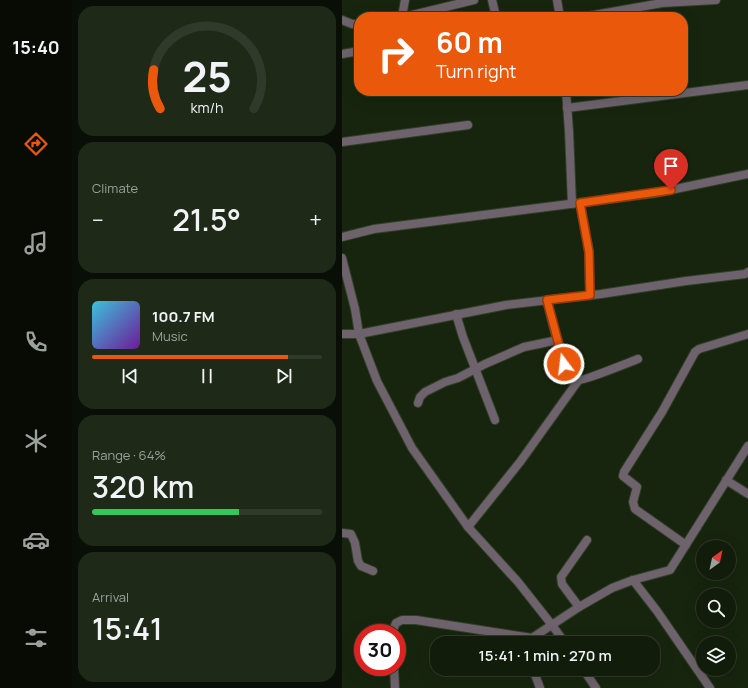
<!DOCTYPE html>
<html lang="en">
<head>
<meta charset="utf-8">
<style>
  body { margin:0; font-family:Manrope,sans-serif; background:#1e2918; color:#f1f3f6; height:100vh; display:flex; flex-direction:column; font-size:15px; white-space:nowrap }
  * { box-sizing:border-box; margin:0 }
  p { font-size:13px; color:#9ca19c }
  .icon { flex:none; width:22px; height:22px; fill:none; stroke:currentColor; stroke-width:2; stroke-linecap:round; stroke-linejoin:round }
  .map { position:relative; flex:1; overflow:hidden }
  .side { display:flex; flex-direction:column; gap:6px; padding:6px; background:#090f06; width:270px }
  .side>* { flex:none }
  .hud { position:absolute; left:12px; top:12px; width:334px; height:84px; border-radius:16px; box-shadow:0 4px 16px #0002,0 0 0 1px #303a2b; background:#ea580c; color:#fff; overflow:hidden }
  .needle { width:26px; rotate:33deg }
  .tools { position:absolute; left:354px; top:540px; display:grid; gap:8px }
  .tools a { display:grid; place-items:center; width:40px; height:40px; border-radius:50%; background:#111c0a; box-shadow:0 4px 16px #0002,0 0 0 1px #303a2b; font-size:20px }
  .speed { position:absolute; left:12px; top:624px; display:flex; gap:8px; font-size:20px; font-weight:700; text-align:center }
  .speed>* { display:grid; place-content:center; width:52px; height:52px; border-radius:50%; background:#111c0a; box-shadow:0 4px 16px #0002,0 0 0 1px #303a2b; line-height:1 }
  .speed .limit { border:6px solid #d22; background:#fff; color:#111 }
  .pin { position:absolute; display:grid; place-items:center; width:34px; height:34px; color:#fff; margin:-41px -17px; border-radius:50% 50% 50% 0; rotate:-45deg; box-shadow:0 0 4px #0007 }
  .pin .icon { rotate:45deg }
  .me { position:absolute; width:44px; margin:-22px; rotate:345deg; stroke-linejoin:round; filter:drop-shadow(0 0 3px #0008) }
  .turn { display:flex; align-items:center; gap:14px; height:84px; padding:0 16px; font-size:18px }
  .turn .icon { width:52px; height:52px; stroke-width:2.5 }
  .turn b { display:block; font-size:28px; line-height:34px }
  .big { font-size:30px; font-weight:600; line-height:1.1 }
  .side .widget { flex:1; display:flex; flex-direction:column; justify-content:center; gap:6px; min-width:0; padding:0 14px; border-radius:16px; background:#1e2918 }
  .side .dial { align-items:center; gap:0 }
  .dial svg { height:104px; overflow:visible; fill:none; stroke:#303a2b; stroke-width:7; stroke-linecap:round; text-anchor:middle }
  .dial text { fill:#f1f3f6; stroke:none }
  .song { display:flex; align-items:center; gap:12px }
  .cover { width:48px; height:48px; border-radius:6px; background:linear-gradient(135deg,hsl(190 70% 55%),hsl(280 70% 35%)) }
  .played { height:4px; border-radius:2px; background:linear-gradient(90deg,#ea580c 85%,#303a2b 85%) }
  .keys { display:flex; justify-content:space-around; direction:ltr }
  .heat { display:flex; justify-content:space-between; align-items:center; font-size:22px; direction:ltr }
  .charge { height:6px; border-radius:3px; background:linear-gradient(90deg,#34c759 64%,#303a2b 0) }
  .trip { position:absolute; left:88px; top:636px; width:230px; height:40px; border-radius:16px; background:#111c0a; box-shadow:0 4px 16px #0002,0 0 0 1px #303a2b; font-weight:600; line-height:40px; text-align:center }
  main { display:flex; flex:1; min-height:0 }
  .menu { display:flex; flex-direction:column; width:72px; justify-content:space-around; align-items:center; background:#070b04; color:#9ca19c }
  .menu .icon { width:28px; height:28px }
  .menu .active { color:#ea580c }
  .menu b { font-size:18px; color:#f1f3f6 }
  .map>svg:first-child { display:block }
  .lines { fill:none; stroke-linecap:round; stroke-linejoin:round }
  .minor-casing { stroke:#323f29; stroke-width:10 }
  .minor { stroke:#6e636c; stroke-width:8 }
  .route-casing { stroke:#983908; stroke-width:10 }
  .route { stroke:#ea580c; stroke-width:7 }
</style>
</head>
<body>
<main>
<nav class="menu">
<b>15:40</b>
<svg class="icon active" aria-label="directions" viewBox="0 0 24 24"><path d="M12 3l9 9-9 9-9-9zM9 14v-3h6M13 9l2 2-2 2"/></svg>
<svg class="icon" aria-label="music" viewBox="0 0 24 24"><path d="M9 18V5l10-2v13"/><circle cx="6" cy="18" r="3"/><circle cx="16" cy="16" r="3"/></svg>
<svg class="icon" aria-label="phone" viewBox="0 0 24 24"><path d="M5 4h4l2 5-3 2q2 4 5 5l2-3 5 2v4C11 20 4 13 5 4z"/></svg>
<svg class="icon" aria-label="climate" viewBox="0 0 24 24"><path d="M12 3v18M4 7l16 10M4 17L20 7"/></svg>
<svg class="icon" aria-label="car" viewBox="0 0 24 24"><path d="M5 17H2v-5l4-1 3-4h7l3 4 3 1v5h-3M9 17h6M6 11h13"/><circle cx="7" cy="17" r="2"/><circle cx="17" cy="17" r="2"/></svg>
<svg class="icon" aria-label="filters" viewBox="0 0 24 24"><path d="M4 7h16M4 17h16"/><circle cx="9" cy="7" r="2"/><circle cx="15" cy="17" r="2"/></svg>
</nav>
<section class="side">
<div class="widget dial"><svg viewBox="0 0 100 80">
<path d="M14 69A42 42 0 1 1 86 69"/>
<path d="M14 69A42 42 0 0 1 9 39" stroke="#ea580c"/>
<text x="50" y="56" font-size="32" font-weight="700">25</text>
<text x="50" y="72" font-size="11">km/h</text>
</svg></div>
<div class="widget"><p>Climate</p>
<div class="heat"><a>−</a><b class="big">21.5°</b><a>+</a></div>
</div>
<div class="widget">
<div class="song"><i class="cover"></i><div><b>100.7 FM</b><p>Music</p></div></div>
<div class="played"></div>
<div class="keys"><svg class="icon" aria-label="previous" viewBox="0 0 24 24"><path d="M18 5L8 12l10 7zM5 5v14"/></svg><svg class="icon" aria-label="pause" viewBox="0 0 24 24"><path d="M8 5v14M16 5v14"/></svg><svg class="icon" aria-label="next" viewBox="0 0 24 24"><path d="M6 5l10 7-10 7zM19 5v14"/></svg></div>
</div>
<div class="widget"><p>Range · 64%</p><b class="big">320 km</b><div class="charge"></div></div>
<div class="widget"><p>Arrival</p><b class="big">15:41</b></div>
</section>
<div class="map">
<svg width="406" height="688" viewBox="0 0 406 688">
  <rect width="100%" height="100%" fill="#17250e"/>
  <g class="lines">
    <!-- minor casing -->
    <g class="minor-casing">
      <g id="minor">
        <polyline points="150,0 154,17"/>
        <polyline points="215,0 218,17"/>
        <polyline points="60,17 63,0"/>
        <polyline points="62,17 132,0"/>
        <polyline points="241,17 320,3 374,0"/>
        <polyline points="0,20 10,24 17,24"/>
        <polyline points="0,54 17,51"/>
        <polyline points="224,91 227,131 230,204"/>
        <polyline points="225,108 406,85"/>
        <polyline points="0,142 126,125"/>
        <polyline points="238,203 247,252 248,295"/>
        <polyline points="0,237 32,229 314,193 406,174"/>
        <polyline points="0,258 13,309 17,334 35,381 70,448 126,527 176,582 210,625 223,643"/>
        <path d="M205,300c3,14 17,76 30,80 4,2 53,-18 61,-21"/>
        <polyline points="114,314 121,337 153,420"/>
        <polyline points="0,334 17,334 164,305 259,294 344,281 403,274 406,272"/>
        <polyline points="76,403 78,397 83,392 103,382 116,378 143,364 182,347 216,340"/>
        <polyline points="384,480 406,494"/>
        <polyline points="126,527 178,462 236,381"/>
        <polyline points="0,533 9,534 13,543 16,561 19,566 31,571"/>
        <polyline points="344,545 293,509 291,502 295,487 281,476 282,472 320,412 353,352 357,349 406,334"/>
        <polyline points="291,580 315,611 368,688"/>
        <polyline points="237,607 220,584 219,577 245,540"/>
        <polyline points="51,633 51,630 54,623 60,620 74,620 190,638"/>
        <polyline points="189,643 190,638 237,607 270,588 291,580 328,570 406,446"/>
        <polyline points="52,667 53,688"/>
        <polyline points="191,669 198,688"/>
        <polyline points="241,669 254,688"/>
      </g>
    </g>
    <!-- minor -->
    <use href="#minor" class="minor"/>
  </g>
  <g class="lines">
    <!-- route casing -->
    <g class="route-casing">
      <polyline id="route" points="222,364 205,300 248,295 247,252 238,203 329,190"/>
    </g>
    <!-- route -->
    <use href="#route" class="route"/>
  </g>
</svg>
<div class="tools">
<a><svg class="needle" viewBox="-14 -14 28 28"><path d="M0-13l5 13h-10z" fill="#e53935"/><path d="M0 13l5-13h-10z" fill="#9ca19c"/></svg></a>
<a><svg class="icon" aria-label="search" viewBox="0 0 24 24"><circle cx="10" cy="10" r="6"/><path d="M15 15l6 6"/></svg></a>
<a><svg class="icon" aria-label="layers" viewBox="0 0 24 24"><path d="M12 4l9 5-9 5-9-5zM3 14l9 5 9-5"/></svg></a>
</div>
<div class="speed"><div class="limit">30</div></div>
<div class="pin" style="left:329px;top:190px;background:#d93025"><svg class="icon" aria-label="arrive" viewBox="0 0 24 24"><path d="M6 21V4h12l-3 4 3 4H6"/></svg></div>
<svg class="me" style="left:222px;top:364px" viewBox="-20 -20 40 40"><circle r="17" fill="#ea580c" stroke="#fff" stroke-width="3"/><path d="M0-11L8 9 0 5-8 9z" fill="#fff"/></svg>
<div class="trip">15:41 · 1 min · 270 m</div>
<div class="hud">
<div class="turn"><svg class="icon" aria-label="right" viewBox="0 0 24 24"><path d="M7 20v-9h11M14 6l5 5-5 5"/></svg><div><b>60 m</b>Turn right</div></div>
</div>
</div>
</main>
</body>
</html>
